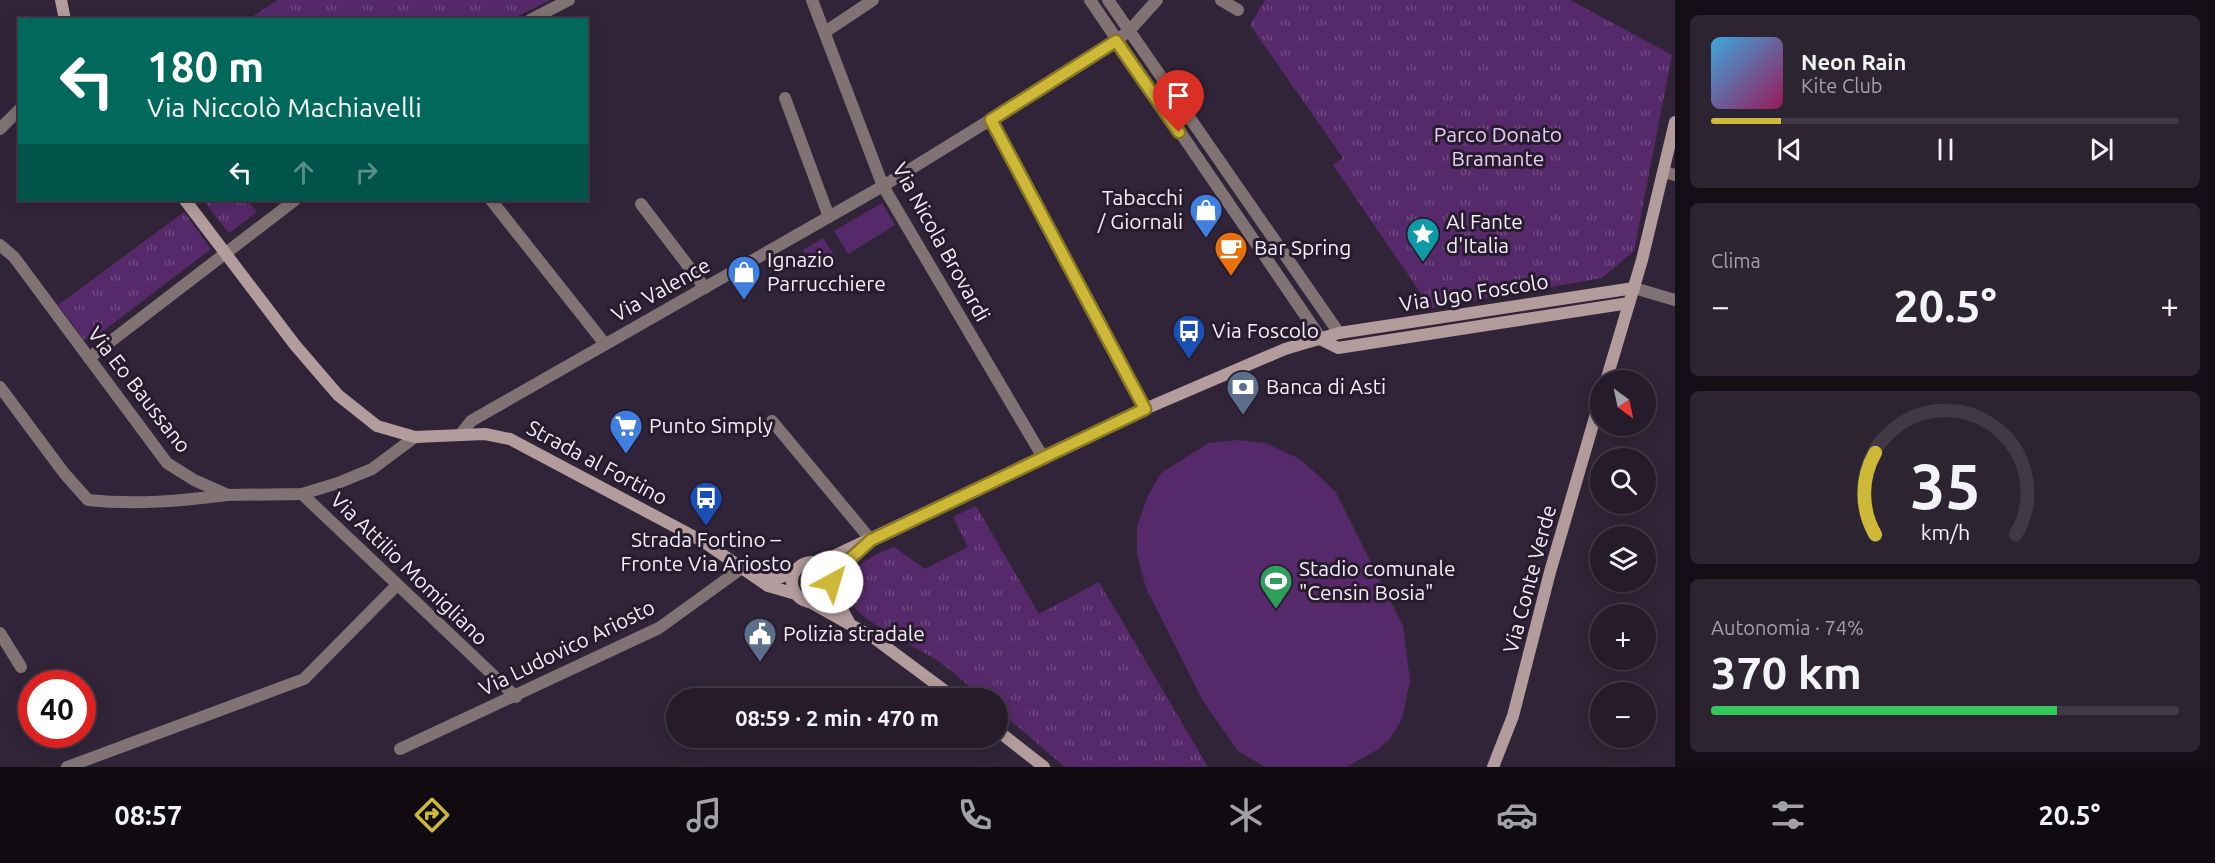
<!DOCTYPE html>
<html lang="it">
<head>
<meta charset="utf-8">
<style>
  body { margin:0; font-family:Ubuntu,sans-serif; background:#2d2432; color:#f1f3f6; height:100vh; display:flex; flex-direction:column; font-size:22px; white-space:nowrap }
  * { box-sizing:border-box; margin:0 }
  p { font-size:20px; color:#a3a1a8 }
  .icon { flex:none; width:33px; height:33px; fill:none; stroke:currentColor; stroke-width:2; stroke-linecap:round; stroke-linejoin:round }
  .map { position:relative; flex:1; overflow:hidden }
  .drawer { display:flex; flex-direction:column; gap:15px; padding:15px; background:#140f17; width:540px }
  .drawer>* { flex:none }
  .banner { position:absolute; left:18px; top:18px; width:570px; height:183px; border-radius:0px; box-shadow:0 3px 15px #0003,0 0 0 2px #423947; background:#00695c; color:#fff; overflow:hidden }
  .needle { width:39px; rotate:147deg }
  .controls { position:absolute; left:1590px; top:370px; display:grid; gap:12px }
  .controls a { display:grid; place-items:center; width:66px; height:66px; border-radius:50%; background:#251b2a; box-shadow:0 3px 15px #0003,0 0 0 2px #423947; font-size:30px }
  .speed { position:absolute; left:18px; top:670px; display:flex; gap:12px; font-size:30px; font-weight:700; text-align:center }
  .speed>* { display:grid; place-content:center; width:78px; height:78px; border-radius:50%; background:#251b2a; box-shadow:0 3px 15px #0003,0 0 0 2px #423947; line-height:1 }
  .speed .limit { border:9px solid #d22; background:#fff; color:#111 }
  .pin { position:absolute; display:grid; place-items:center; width:51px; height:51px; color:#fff; margin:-62px -26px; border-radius:50% 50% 50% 0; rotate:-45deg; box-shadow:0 0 6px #0007 }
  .pin .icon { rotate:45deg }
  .me { position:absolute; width:66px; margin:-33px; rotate:39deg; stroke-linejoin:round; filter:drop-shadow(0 0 4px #0008) }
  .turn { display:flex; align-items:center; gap:21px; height:126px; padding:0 30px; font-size:27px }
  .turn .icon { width:78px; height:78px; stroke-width:2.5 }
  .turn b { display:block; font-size:42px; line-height:51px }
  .lanes { display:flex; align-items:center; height:57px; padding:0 30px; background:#0003; justify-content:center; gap:30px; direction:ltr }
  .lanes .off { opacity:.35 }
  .big { font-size:45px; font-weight:600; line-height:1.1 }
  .drawer .card { flex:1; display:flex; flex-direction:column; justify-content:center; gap:9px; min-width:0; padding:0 21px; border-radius:9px; background:#2d2432 }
  .drawer .dial { align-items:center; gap:0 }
  .dial svg { height:156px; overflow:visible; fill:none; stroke:#423947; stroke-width:7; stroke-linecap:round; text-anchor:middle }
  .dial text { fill:#f1f3f6; stroke:none }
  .song { display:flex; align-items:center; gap:18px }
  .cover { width:72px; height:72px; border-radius:9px; background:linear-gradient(135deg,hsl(200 70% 55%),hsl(330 70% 35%)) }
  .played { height:6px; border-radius:3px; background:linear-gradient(90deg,#ceb838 15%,#423947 15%) }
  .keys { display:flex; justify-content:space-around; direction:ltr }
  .heat { display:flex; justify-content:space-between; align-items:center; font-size:33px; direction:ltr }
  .charge { height:9px; border-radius:4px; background:linear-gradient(90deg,#34c759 74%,#423947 0) }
  .trip { position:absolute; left:666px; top:688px; width:342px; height:60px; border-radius:30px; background:#251b2a; box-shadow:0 3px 15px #0003,0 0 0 2px #423947; font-weight:600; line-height:60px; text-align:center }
  .dock { display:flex; height:96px; justify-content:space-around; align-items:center; background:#0f0b11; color:#a3a1a8 }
  .dock .icon { width:42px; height:42px }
  .dock .on { color:#ceb838 }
  .dock b { font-size:27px; color:#f1f3f6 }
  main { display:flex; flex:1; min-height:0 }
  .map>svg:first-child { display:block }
  .green { fill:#562a6a }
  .park { fill:url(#park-tufts) }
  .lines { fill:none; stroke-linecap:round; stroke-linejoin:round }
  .street { stroke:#817373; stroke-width:12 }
  .secondary { stroke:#b39d9c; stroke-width:12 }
  .route-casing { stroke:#867824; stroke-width:15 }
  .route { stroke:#ceb838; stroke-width:10 }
  .labels { text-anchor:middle; stroke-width:6; stroke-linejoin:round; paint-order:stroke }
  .park-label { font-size:21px; fill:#e7cef5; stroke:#271b2d }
  .poi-label { font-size:21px; fill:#f5edfa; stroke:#271b2d; text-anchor:start }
  .street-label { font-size:21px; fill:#f5edfa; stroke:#271b2d }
</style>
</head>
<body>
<main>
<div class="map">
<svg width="1675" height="767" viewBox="0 0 1675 767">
  <defs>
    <pattern id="park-tufts" width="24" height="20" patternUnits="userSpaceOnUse" patternTransform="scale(1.5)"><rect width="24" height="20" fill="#562a6a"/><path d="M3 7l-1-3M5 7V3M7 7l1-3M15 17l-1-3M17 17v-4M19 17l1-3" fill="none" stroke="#6f4980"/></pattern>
  </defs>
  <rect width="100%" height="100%" fill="#312438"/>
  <!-- green -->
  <g class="green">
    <polygon points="882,203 895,225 848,254 834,231"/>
    <polygon points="823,238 837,259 817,271 803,250"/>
    <polygon points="1238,440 1265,443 1300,459 1335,491 1403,626 1410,681 1402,719 1389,740 1377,750 1346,767 1265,767 1238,751 1203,701 1146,588 1137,554 1137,527 1147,498 1161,473 1209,443"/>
    <circle cx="812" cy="582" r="9"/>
  </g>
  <!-- park -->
  <g class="park">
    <polygon points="278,0 550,0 512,19 248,19"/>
    <polygon points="1265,0 1570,0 1672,55 1634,251 1602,278 1431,308 1333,165 1343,158 1250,25"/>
    <polygon points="203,200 247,200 257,212 229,233"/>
    <polygon points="184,212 211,249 94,338 84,340 58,305"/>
    <path d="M976,506l63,108 60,-32 109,185h-143l-67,-57v-11h-14c-14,-12 -28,-25 -43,-36 -23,-16 -68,-35 -86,-55 -26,-30 15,-53 39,-61l31,22 43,-22 -15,-30z"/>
  </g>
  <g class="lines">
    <!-- street -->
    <g class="street">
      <polyline points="812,0 883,186 1044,459"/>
      <polyline points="1090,0 1322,340"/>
      <polyline points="1108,0 1339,333"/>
      <polyline points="1221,0 1238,10"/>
      <polyline points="530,20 569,0"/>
      <polyline points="825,32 873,0"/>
      <polyline points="785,98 829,217"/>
      <polyline points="991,120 1145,409"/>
      <polyline points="0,129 20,109"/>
      <polyline points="1664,172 1675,175"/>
      <polyline points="491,200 605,344"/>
      <polyline points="641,204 705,288"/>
      <polyline points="0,245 14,257 167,463 194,480 228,495 302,494 338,483 372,469 415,437"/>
      <polyline points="1634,288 1675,300"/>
      <polyline points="89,358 295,200"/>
      <path d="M0,387l64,86 24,27c47,5 93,1 139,-5"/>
      <polyline points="772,421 871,540"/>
      <polyline points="461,434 471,421 883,186 1102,51 1129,31 1157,0"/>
      <polyline points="302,494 516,697"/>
      <polyline points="0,633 21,667"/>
      <polyline points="400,749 659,628 742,568"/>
      <polyline points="67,767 304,679 396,586"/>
    </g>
    <!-- secondary -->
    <g class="secondary">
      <polyline points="61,0 65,20"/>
      <polyline points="185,200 295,345 338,395 377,426 415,437 485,434 510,439 704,542 768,586 796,594"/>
      <polyline points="1322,340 1338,348 1629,303"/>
      <polyline points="1606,381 1642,260 1675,122"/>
      <circle cx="812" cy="582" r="20"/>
      <polyline points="819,563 1145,409 1285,349 1339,333 1634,288"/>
      <polyline points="759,579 779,578 794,572"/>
      <polyline points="832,582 866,544"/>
      <polyline points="831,589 849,622"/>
      <polyline points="810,602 874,638 956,699"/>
      <polyline points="998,731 1044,767"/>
      <polyline points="1493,767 1513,716 1550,572 1600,400"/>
    </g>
  </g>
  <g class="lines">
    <!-- route casing -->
    <g class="route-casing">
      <polyline id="route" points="832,582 851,558 871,540 1145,409 991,120 1116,41 1179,132"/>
    </g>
    <!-- route -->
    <use href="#route" class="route"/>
  </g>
  <!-- icons -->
  <defs>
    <g id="shop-pin" transform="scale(1.725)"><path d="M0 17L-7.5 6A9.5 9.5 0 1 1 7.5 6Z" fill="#3f7fe0" stroke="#271b2d"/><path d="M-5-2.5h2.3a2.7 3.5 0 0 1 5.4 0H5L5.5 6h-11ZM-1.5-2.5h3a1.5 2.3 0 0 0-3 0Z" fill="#fff"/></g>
    <g id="sight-pin" transform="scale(1.725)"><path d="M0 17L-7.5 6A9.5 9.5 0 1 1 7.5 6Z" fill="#0f9aa8" stroke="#271b2d"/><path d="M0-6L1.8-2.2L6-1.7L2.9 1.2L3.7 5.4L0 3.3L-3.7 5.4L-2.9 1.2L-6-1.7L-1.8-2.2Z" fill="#fff"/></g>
    <g id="cafe-pin" transform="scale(1.725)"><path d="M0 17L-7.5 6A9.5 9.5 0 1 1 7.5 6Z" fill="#e8710a" stroke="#271b2d"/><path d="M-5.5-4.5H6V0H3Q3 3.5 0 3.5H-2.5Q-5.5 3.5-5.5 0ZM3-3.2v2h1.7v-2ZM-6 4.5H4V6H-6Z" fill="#fff"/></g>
    <g id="bus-pin" transform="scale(1.725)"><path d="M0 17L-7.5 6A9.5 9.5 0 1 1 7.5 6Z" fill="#1a4fb4" stroke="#271b2d"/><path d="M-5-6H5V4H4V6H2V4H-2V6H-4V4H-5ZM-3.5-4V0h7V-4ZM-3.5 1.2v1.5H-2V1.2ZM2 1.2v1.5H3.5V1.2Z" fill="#fff"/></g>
    <g id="bank-pin" transform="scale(1.725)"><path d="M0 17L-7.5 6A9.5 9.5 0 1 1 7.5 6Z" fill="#5c6f8a" stroke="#271b2d"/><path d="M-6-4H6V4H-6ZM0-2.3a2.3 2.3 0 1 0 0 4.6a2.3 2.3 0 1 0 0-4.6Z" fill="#fff"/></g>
    <g id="supermarket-pin" transform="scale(1.725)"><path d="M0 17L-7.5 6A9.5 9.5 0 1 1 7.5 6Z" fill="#3f7fe0" stroke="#271b2d"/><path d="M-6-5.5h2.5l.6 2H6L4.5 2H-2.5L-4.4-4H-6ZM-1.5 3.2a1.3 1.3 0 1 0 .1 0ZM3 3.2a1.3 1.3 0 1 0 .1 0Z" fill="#fff"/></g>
    <g id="stadium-pin" transform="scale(1.725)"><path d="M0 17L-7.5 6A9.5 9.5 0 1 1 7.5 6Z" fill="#2e9e5b" stroke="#271b2d"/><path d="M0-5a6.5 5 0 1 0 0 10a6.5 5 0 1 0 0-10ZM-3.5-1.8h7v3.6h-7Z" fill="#fff"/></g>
    <g id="civic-pin" transform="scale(1.725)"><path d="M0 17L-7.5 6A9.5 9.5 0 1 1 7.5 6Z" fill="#5c6f8a" stroke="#271b2d"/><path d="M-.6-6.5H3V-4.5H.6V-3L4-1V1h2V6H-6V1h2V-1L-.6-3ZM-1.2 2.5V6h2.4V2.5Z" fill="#fff"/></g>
  </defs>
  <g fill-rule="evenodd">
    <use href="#shop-pin" x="1206" y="210"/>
    <use href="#sight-pin" x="1423" y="234"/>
    <use href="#cafe-pin" x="1231" y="248"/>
    <use href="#shop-pin" x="744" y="272"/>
    <use href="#bus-pin" x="1189" y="331"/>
    <use href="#bank-pin" x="1243" y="387"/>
    <use href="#supermarket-pin" x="626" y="426"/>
    <use href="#bus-pin" x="706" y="498"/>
    <use href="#stadium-pin" x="1276" y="581"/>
    <use href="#civic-pin" x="760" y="634"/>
  </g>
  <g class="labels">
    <!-- park labels -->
    <g class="park-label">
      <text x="1498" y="142">Parco Donato<tspan x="1498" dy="24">Bramante</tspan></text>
    </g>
    <!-- poi labels -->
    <g class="poi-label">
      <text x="1183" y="205" text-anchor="end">Tabacchi<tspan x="1183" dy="24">/ Giornali</tspan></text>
      <text x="1446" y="229">Al Fante<tspan x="1446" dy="24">d'Italia</tspan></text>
      <text x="1254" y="255">Bar Spring</text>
      <text x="767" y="267">Ignazio<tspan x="767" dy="24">Parrucchiere</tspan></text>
      <text x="1212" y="338">Via Foscolo</text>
      <text x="1266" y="394">Banca di Asti</text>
      <text x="649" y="433">Punto Simply</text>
      <text x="706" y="547" text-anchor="middle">Strada Fortino –<tspan x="706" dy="24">Fronte Via Ariosto</tspan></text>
      <text x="1299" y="576">Stadio comunale<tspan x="1299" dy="24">"Censin Bosia"</tspan></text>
      <text x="783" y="641">Polizia stradale</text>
    </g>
    <!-- street labels -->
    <g class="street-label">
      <text transform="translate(941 242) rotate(61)" y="7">Via Nicola Brovardi</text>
      <text transform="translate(661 290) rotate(-29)" y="7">Via Valence</text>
      <text transform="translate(1474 293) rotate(-9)" y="7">Via Ugo Foscolo</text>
      <text transform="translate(139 390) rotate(52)" y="7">Via Eo Baussano</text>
      <text transform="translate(597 463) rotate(28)" y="7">Strada al Fortino</text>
      <text transform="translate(409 569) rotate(44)" y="7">Via Attilio Momigliano</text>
      <text transform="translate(1530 579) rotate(-75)" y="7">Via Conte Verde</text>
      <text transform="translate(567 648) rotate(-26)" y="7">Via Ludovico Ariosto</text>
    </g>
  </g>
</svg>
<div class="controls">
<a><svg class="needle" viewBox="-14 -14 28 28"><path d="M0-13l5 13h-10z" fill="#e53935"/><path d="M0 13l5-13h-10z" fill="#a3a1a8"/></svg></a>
<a><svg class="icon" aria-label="search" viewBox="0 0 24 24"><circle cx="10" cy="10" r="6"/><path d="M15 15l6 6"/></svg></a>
<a><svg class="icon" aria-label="layers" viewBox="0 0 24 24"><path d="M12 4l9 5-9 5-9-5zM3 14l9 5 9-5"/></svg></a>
<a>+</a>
<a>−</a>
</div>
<div class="speed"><div class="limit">40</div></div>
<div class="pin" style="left:1179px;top:132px;background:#d93025"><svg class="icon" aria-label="arrive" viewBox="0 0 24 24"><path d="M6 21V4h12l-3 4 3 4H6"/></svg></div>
<svg class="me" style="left:832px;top:582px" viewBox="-20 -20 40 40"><circle r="19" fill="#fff"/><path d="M0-13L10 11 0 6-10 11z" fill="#ceb838"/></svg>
<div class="trip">08:59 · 2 min · 470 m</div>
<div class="banner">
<div class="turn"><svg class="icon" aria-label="left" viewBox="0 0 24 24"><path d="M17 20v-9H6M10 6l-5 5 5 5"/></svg><div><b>180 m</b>Via Niccolò Machiavelli</div></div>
<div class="lanes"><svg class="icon" aria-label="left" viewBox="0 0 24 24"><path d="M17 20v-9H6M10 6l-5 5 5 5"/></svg><svg class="icon off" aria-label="ahead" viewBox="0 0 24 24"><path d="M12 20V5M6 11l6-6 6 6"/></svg><svg class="icon off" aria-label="right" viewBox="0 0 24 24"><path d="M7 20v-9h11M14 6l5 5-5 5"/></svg></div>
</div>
</div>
<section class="drawer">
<div class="card">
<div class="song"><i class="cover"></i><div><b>Neon Rain</b><p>Kite Club</p></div></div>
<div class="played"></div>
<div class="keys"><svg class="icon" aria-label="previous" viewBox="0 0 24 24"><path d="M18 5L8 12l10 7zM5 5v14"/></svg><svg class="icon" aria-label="pause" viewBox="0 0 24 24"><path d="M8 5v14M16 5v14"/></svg><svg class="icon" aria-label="next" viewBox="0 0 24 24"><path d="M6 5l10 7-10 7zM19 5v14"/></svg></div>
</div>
<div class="card"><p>Clima</p>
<div class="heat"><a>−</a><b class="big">20.5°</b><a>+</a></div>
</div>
<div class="card dial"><svg viewBox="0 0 100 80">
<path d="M14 69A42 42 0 1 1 86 69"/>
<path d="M14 69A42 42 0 0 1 14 27" stroke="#ceb838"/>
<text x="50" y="56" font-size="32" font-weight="700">35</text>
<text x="50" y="72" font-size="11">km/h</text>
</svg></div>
<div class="card"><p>Autonomia · 74%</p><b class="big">370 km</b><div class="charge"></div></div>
</section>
</main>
<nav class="dock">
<b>08:57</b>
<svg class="icon on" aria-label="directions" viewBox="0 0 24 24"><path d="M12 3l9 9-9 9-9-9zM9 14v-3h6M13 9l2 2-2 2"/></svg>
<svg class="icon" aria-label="music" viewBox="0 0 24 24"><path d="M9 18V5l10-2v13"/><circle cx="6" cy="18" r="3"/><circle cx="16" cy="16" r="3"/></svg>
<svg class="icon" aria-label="phone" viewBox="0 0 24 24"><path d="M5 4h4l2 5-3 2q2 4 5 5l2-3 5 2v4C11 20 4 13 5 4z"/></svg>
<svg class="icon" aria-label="climate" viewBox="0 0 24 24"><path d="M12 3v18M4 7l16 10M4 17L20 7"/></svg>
<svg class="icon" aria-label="car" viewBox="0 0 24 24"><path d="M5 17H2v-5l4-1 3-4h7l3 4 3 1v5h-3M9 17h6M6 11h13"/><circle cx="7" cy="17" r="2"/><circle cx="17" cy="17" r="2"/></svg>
<svg class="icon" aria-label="filters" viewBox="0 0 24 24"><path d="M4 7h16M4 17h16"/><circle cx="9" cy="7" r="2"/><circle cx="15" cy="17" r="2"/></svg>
<b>20.5°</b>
</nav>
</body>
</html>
